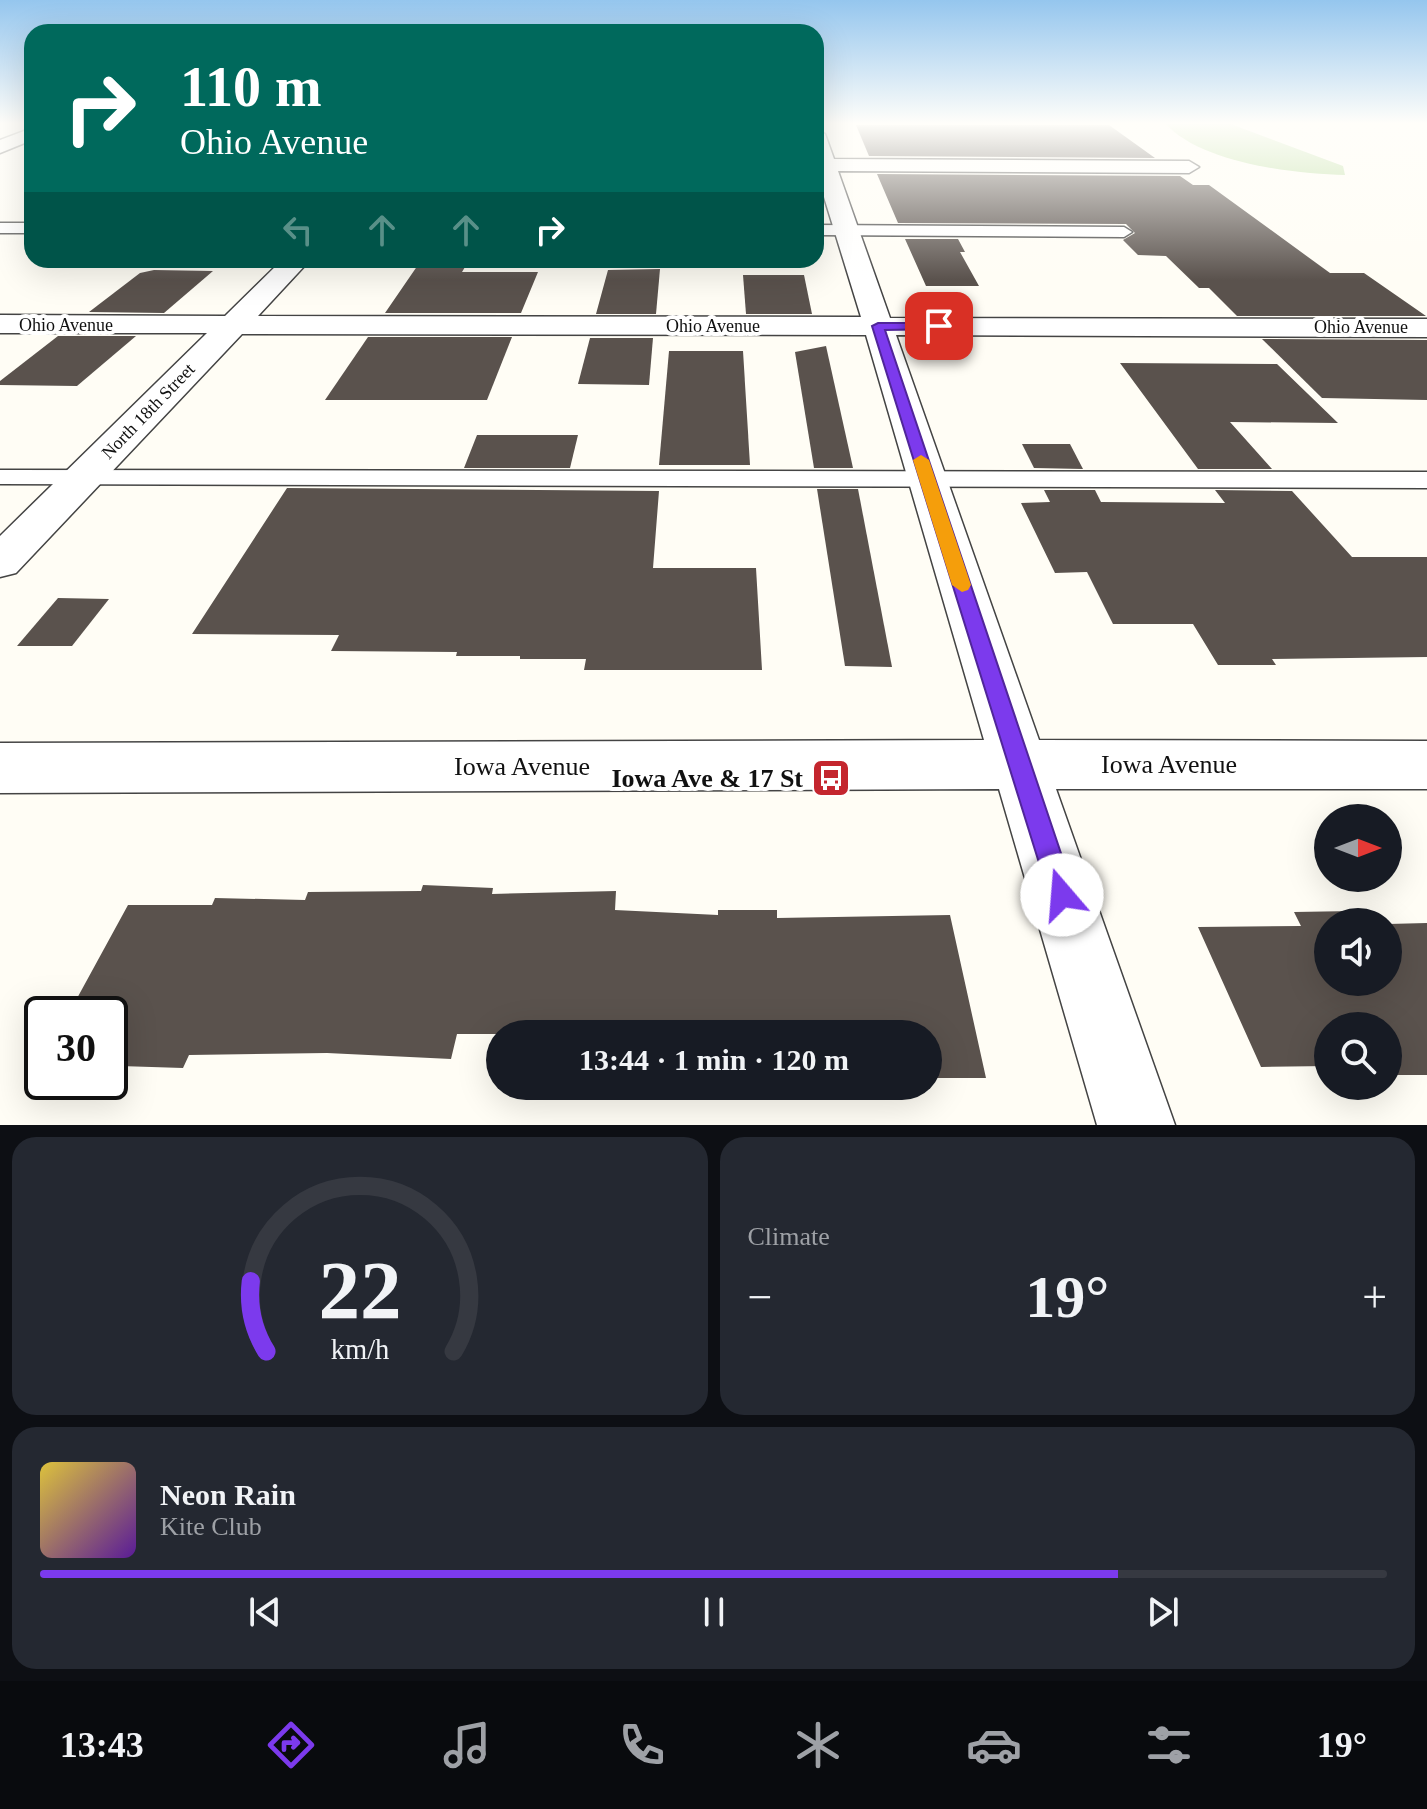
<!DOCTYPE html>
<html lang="en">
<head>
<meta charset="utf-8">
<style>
  body { margin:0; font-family:"Times New Roman",serif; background:#242831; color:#f1f3f6; height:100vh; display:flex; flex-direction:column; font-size:30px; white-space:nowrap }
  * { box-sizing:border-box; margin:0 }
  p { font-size:26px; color:#9ea1a6 }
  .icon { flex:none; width:44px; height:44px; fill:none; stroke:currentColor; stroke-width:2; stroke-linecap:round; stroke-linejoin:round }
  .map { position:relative; height:1125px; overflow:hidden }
  .side { display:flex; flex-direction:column; gap:12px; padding:12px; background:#0d0f14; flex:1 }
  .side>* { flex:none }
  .top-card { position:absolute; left:24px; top:24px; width:800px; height:244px; border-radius:24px; box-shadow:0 8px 32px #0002; background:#00695c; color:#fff; overflow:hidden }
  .needle { width:52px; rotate:90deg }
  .controls { position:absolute; left:1314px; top:804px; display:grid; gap:16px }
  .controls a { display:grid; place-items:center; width:88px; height:88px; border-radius:50%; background:#171b24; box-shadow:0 8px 32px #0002; font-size:40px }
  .speed { position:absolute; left:24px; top:996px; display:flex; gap:16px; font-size:40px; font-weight:700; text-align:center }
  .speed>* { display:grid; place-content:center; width:104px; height:104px; border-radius:50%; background:#171b24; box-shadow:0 8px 32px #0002; line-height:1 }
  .speed .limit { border:4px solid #111; border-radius:12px; background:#fff; color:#111 }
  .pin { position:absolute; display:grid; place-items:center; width:68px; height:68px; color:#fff; margin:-34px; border-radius:16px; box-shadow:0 4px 12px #0006 }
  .me { position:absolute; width:88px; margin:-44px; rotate:342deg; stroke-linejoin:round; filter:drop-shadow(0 0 6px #0008) }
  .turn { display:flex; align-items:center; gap:28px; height:168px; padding:0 24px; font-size:36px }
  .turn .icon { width:104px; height:104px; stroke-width:2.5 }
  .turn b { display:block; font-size:56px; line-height:68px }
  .lanes { display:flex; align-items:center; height:76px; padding:0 24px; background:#0003; justify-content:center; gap:40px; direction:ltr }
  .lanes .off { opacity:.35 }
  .big { font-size:60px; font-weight:600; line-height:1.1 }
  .side .widget { flex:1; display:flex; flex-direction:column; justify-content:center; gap:12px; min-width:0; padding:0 28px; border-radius:24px; background:#242831 }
  .side .dial { align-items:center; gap:0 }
  .dial svg { height:208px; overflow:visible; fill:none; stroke:#363941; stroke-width:7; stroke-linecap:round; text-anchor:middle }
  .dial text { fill:#f1f3f6; stroke:none }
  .song { display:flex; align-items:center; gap:24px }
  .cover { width:96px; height:96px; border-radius:12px; background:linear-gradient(135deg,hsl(50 70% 55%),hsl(270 70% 35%)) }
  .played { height:8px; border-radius:4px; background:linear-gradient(90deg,#7c3aed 80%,#363941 80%) }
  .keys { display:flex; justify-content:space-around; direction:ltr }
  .heat { display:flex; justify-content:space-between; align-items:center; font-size:44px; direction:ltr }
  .side .tiles { flex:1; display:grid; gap:12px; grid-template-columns:1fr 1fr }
  .widget:last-child { grid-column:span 2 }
  .trip { position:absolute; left:486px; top:1020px; width:456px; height:80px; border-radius:40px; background:#171b24; box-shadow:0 8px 32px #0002; font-weight:600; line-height:80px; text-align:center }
  .tab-bar { display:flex; height:128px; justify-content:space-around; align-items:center; background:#090b0e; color:#9ea1a6 }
  .tab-bar .icon { width:56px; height:56px }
  .tab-bar .active { color:#7c3aed }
  .tab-bar b { font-size:36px; color:#f1f3f6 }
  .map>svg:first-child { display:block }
  .forest { fill:#b9dc9c }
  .building { fill:#5a524d }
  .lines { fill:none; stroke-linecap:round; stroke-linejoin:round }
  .service-casing { stroke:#444; stroke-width:3 }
  .minor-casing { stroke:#444; stroke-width:3 }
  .service { fill:#fff; fill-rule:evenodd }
  .minor { fill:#fff; fill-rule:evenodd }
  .route { fill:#7c3aed; stroke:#51269a; stroke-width:2 }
  .slow { fill:#f59e0b }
  .labels { text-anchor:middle; stroke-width:8; stroke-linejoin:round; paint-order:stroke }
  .far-street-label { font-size:18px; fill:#111; stroke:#fff }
  .near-street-label { font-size:26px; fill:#111; stroke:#fff }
  .near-poi-label { font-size:26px; font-weight:bold; fill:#111; stroke:#fff; text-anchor:end }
</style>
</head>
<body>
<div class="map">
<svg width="1427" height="1125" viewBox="0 0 1427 1125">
  <rect width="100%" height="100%" fill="#fffdf5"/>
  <!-- forest -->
  <path class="forest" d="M1165,123h63l115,43 2,9c-51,-1 -145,-12 -180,-52z"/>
  <!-- building -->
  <g class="building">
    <polygon points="856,125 1109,125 1155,158 869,156"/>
    <polygon points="877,174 1180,176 1193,185 1209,185 1330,273 1364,273 1426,316 1237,316 1209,288 1199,288 1166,256 1138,255 1123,240 1135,233 1126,224 898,223"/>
    <polygon points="905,239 958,239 965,252 960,252 979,286 926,286"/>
    <polygon points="420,262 468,262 462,272 538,272 521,313 385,313"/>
    <polygon points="660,269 656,314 596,314 608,270"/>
    <polygon points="154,270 213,271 164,313 89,312 140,273"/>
    <polygon points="743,275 804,275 812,314 746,314"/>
    <polygon points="58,336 136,336 77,386 0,385 0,381"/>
    <polygon points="368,337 512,337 487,400 325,400"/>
    <polygon points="590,338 653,338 649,385 578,384"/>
    <polygon points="1262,339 1427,340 1427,400 1322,398"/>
    <polygon points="826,346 853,468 814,468 795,352"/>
    <polygon points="669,351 743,351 750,465 659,465"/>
    <polygon points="1120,363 1277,364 1338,423 1230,422 1272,469 1198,469"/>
    <polygon points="477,435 578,435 570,468 464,468"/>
    <polygon points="1022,444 1070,444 1083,469 1034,468"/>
    <polygon points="287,488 659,491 653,568 756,568 762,670 584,670 586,659 520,659 520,656 456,656 457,652 331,651 339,635 192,634"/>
    <polygon points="817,489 858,489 892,667 845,666"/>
    <polygon points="1044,490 1095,490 1101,502 1225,503 1215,490 1292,491 1352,557 1427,557 1427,657 1272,659 1276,665 1218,665 1193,624 1113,624 1087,572 1055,573 1021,503 1050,502"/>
    <polygon points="58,598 109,599 72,646 17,646"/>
    <polygon points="423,885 493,888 492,894 616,891 615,910 718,915 718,910 777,910 777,918 950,915 986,1078 928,1078 928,1034 457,1034 451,1059 327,1053 189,1055 183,1068 120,1066 106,1094 45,1094 51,1082 110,1082 110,1014 86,1014 92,1002 75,1002 128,905 212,905 215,898 305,900 308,892 421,891"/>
    <polygon points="1354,911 1360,922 1328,922 1328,982 1388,982 1388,924 1427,923 1427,1075 1388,1075 1388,1026 1328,1026 1328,1066 1261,1067 1198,927 1301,926 1294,912"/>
  </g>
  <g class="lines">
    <!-- service casing -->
    <g class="service-casing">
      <g id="service">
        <rect x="0" y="223" width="32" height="10"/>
        <polygon points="816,225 1124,227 1132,232 1124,237 816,235"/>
        <polygon points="0,470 1427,472 1427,488 0,484"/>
      </g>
    </g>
    <!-- minor casing -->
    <g class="minor-casing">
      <g id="minor">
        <polygon points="32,128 32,140 0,153 0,140"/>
        <polygon points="816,129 825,134 834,159 1189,161 1199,167 1189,173 838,171 890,318 1427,319 1427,337 896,335 1039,740 1427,741 1427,789 1056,789 1175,1125 1097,1125 999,789 0,793 0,743 984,740 866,335 242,334 16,573 0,577 0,536 207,333 0,333 0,315 225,316 282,260 310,260 258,316 861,317 816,171"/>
      </g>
    </g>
    <!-- service -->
    <use href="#service" class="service"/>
    <!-- minor -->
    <use href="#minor" class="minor"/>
  </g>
  <!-- sky -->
  <linearGradient id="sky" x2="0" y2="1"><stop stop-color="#95c6ee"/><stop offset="0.44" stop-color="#fffefa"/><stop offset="1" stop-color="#fffefa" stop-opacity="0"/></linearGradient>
  <rect width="1427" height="280" fill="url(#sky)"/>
  <!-- route -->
  <polygon class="route" points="939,323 943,324 943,329 885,330 1075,895 1071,904 1062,908 1053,904 1049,895 872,326 878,323"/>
  <!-- slow -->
  <polygon class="slow" points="921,455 929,460 971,585 968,590 962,592 952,585 913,460"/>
  <!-- icons -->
  <defs>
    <g id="bus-square" transform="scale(2)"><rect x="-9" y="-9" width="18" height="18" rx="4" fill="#c4262e" stroke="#fff"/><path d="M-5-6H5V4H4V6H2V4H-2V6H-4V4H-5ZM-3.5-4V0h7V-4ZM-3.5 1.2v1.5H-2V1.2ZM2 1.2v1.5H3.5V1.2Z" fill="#fff"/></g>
  </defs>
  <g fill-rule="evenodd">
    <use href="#bus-square" x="831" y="778"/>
  </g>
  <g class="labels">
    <!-- far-street labels -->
    <g class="far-street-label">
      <text x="66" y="331">Ohio Avenue</text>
      <text x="713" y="332">Ohio Avenue</text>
      <text x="1361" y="333">Ohio Avenue</text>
      <text transform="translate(148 411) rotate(-46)" y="6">North 18th Street</text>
    </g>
    <!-- near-street labels -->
    <g class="near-street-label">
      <text x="1169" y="773">Iowa Avenue</text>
      <text x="522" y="775">Iowa Avenue</text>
    </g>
    <!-- near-poi labels -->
    <g class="near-poi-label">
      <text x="803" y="787">Iowa Ave &amp; 17 St</text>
    </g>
  </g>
</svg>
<div class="controls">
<a><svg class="needle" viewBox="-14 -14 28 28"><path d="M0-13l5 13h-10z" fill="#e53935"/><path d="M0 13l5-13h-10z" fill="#9ea1a6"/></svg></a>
<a><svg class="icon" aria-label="sound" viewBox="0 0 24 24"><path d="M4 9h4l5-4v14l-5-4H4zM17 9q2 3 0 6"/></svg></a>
<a><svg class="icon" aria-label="search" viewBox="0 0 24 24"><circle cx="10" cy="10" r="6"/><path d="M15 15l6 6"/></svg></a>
</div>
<div class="speed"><div class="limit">30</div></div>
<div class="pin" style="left:939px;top:326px;background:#d93025"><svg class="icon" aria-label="arrive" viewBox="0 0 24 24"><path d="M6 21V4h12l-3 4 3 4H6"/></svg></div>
<svg class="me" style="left:1062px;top:895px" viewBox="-20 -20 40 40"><circle r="19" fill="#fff"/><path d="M0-13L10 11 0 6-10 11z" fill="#7c3aed"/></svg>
<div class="trip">13:44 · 1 min · 120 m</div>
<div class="top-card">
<div class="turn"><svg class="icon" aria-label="right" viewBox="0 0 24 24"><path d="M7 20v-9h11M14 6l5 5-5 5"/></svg><div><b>110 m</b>Ohio Avenue</div></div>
<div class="lanes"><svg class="icon off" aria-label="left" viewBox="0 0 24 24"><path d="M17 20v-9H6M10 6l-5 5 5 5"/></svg><svg class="icon off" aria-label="ahead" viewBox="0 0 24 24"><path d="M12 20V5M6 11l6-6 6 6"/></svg><svg class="icon off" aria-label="ahead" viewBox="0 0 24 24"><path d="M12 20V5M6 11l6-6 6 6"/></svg><svg class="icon" aria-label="right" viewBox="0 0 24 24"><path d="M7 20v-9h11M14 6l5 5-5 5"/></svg></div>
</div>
</div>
<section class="side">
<div class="tiles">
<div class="widget dial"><svg viewBox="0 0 100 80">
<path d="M14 69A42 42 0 1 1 86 69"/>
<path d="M14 69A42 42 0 0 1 8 42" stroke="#7c3aed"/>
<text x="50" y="56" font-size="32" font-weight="700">22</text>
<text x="50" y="72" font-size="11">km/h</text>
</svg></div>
<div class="widget"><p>Climate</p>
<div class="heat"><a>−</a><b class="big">19°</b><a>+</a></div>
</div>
<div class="widget">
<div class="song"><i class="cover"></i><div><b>Neon Rain</b><p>Kite Club</p></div></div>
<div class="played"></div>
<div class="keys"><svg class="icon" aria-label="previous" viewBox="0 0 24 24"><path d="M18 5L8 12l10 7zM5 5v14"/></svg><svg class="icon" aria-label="pause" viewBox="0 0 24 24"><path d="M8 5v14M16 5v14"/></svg><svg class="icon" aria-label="next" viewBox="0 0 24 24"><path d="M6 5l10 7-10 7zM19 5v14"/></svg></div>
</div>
</div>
</section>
<nav class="tab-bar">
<b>13:43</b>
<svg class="icon active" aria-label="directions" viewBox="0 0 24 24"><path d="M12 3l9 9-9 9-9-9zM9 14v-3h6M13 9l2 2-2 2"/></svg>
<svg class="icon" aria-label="music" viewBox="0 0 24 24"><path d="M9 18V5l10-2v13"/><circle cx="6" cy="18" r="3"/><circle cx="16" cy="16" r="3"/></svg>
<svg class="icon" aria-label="phone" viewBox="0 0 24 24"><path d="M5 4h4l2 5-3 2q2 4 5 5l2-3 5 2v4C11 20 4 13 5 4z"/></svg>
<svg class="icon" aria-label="climate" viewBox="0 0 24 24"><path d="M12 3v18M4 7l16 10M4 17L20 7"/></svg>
<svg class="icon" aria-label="car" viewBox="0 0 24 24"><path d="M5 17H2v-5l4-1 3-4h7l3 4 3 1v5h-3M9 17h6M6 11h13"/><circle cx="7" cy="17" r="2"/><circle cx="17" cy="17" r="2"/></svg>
<svg class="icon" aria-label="filters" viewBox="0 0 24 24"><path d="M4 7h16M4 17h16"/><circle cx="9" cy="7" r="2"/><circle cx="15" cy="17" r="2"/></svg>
<b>19°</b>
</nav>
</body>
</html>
